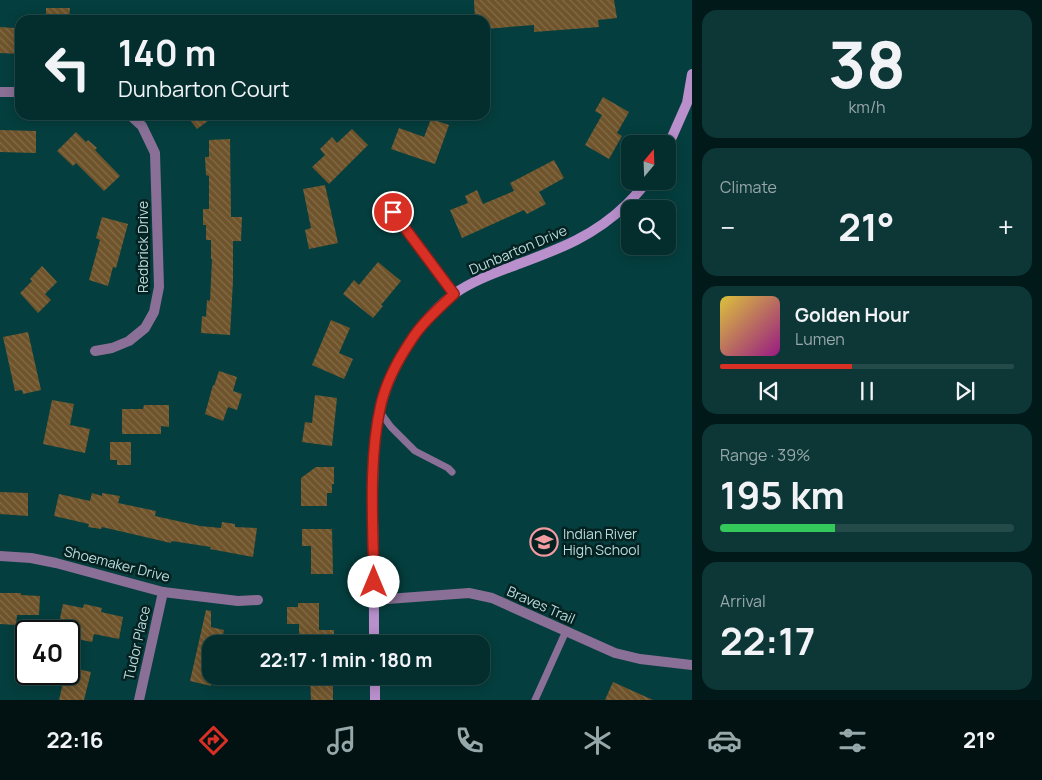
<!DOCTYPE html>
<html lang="en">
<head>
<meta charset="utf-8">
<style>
  body { margin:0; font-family:Manrope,sans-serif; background:#0d3636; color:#f1f3f6; height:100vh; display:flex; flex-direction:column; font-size:19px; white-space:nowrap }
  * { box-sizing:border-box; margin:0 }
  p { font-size:16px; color:#97a8aa }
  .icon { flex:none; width:28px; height:28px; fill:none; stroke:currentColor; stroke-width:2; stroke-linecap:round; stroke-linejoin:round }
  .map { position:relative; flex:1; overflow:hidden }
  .details { display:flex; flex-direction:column; gap:10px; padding:10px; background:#021919; width:350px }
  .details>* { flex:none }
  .top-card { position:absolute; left:15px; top:15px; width:475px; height:105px; border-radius:15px; box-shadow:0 2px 12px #0003,0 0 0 1px #254a4a; background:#042e2e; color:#f1f3f6; overflow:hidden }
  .needle { width:32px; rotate:19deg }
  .fabs { position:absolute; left:621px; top:135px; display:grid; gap:10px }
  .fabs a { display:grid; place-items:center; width:55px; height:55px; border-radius:10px; background:#042e2e; box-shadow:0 2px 12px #0003,0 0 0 1px #254a4a; font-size:25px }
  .speed { position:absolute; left:15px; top:620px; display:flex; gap:10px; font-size:25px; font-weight:700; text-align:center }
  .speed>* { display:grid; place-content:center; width:65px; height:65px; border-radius:50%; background:#042e2e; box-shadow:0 2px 12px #0003,0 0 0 1px #254a4a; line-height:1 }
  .speed .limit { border:2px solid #111; border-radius:8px; background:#fff; color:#111 }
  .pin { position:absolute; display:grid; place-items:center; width:42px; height:42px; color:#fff; margin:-21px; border:2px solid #fff; border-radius:50%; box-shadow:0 1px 5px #0007 }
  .me { position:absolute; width:55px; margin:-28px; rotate:0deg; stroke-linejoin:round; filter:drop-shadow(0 0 4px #0008) }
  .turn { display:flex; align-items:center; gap:18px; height:105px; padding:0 20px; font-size:22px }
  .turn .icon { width:65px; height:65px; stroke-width:2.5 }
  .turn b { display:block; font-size:35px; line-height:42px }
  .big { font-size:38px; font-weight:700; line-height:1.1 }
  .details .card { flex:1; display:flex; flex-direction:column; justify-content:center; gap:8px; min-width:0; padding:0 18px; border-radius:15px; background:#0d3636 }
  .details .dial { align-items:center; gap:0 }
  .dial b { font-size:65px; line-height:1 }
  .song { display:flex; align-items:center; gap:15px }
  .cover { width:60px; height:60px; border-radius:8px; background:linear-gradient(135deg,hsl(50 70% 55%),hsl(310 70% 35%)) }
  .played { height:5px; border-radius:2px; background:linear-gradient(90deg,#d93025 45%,#254a4a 45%) }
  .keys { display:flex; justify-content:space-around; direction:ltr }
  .heat { display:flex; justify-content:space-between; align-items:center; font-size:28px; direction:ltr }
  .charge { height:8px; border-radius:4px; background:linear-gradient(90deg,#34c759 39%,#254a4a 0) }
  .trip { position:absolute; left:202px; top:635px; width:288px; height:50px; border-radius:15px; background:#042e2e; box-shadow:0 2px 12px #0003,0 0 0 1px #254a4a; font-weight:700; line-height:50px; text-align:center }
  .menu { display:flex; height:80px; justify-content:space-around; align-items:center; background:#021212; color:#97a8aa }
  .menu .icon { width:35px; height:35px }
  .menu .active { color:#d93025 }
  .menu b { font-size:22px; color:#f1f3f6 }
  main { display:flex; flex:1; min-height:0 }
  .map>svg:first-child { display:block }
  .building { fill:url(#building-back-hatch) }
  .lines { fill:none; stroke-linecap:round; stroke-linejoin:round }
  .lane { stroke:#8a7096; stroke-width:7 }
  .street { stroke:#8a7096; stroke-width:10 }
  .secondary { stroke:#b98fcc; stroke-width:10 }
  .route-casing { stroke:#8d1f18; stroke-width:12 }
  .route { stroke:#d93025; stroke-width:9 }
  .labels { text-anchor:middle; stroke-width:5; stroke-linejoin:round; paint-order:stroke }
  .street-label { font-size:14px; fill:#bbdbda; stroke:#052222 }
  .poi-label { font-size:14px; fill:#bbdbda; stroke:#052222; text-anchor:start }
</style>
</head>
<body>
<main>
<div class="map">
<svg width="692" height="700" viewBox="0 0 692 700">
  <defs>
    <pattern id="building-back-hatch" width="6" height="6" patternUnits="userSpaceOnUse" patternTransform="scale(1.25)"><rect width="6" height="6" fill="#6f542b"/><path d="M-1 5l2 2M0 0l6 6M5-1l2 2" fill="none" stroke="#826c49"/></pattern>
  </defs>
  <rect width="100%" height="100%" fill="#053e3e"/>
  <!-- building -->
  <g class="building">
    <polygon points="474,0 614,0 617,18 598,20 599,27 534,32 534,25 485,29 485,20 475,20"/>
    <polygon points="46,8 70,8 69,20 46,20"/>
    <polygon points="0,27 14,28 14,31 20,31 20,54 0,53"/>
    <polygon points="603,97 629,112 617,133 622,136 609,159 585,145 602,115 595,111"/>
    <polygon points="186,115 216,115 197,129"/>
    <polygon points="431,119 449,125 435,164 391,149 399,128 424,137"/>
    <polygon points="352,129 368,145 329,184 312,167 325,155 320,149 332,137 337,143"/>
    <polygon points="0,130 36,131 36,153 0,152"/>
    <polygon points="76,132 86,142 88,140 97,148 95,150 120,176 104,191 76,163 73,166 57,151"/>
    <polygon points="230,139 231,217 242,217 241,241 233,241 233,281 230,335 201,333 202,316 206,317 207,300 210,301 212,259 211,259 211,240 206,240 206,225 203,225 203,209 209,209 209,176 206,175 205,157 209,157 209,140"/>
    <polygon points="554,160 564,178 539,192 546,204 527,214 524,210 462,238 450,210 468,203 465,196 477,190 483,204 514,191 510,183"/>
    <polygon points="325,185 338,243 309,249 305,230 311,228 303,189"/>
    <polygon points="102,217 128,224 116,268 113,267 108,286 89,280 100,240 96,238"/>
    <polygon points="378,262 401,281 381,305 383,306 373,318 343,294 354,280 359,285"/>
    <polygon points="42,266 57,282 45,294 51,300 38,313 20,293 32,281 30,279"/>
    <polygon points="331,320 350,328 339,353 353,359 344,379 312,365"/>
    <polygon points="28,332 41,390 23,394 22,390 15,391 3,337"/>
    <polygon points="219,371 237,377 233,391 242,394 237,410 228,407 223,421 205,414 213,385 214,386"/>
    <polygon points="315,395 337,398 332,446 302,442 305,422 312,423"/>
    <polygon points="52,400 74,404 70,425 90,429 85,453 43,444"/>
    <polygon points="144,405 169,405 169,427 161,426 161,434 122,434 122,409 143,409"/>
    <polygon points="110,442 131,442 131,465 117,465 117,460 110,460"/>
    <polygon points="316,467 334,467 334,484 332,484 332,493 327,493 327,506 301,506 301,478"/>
    <polygon points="0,492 28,493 28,516 0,514"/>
    <polygon points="92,493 102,496 102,493 120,496 118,503 156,511 155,516 200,526 221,528 222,522 235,524 235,527 257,528 253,557 210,549 211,547 172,541 171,543 102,527 101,529 88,527 89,524 54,516 59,494 90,501"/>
    <polygon points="302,529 332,529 333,574 311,574 311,546 302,546"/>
    <polygon points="0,593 21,593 21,595 40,596 39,615 17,615 16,625 0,624"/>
    <polygon points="298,603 319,603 319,630 334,630 334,644 299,644 299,624 287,624 287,607 298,607"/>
    <polygon points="63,604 83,608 84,604 102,608 101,612 123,617 119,639 94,634 92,642 77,639 78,632 58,628"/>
    <polygon points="206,610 211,611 211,627 224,630 221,644 211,644 211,686 190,681"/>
    <polygon points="69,667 91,672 84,700 59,700 65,674 69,674"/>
    <polygon points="310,676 333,676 333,700 311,700"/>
    <polygon points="613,682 653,700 605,700"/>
  </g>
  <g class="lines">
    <!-- lane -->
    <g class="lane">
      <polyline points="380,412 391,427 415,451 448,468 452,472"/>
      <polyline points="535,700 566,631"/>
    </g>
    <!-- street -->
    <g class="street">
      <polyline points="0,92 20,92"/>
      <polyline points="393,212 454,294"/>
      <polyline points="95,351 112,348 129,341 145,328 154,312 159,287 155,153 142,126 130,115"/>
      <polyline points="0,556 31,558 56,563 163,592 238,601 258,600"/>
      <polyline points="374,600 469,593 492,598 615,653 640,659 692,665"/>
      <polyline points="139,700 163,592"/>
    </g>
    <!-- secondary -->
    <g class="secondary">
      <polyline points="668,146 687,103 692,74"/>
      <path d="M374,644c0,-42 0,-83 -1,-125 0,-38 -1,-80 9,-117 10,-37 41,-86 72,-108 18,-13 41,-21 62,-29 43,-16 77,-28 111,-61 7,-7 14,-14 20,-23"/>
      <polyline points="375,676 375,700"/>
    </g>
  </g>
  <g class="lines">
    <!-- route casing -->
    <g class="route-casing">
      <path id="route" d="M374,582c-1,-58 -6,-122 7,-178 5,-21 17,-44 29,-62 11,-18 28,-33 44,-48l-61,-82"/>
    </g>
    <!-- route -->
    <use href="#route" class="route"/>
  </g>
  <!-- icons -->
  <defs>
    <g id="school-ring" transform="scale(1.4375)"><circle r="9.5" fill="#052222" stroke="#f49aa1" stroke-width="1.5"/><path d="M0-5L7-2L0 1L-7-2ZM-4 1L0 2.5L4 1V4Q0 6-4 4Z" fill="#f49aa1"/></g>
  </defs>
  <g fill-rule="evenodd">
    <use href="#school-ring" x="544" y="542"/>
  </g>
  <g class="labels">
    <!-- street labels -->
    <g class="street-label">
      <text transform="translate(143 247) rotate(-90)" y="5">Redbrick Drive</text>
      <text transform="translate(518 250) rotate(-23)" y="5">Dunbarton Drive</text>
      <text transform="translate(117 564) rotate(14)" y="5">Shoemaker Drive</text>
      <text transform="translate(541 605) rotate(24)" y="5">Braves Trail</text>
      <text transform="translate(137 643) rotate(-77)" y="5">Tudor Place</text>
    </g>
    <!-- poi labels -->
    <g class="poi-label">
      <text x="563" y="539">Indian River<tspan x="563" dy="16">High School</tspan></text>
    </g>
  </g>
</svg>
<div class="fabs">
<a><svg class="needle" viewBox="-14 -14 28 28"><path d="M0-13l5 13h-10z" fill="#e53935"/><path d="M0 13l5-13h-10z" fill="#97a8aa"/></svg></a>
<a><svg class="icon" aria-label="search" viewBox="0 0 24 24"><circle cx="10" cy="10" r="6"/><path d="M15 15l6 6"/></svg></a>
</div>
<div class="speed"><div class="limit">40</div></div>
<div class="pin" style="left:393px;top:212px;background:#d93025"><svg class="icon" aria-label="arrive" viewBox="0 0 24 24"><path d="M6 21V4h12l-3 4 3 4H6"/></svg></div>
<svg class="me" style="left:374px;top:582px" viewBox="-20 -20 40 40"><circle r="19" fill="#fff"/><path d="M0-13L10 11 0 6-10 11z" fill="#d93025"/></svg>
<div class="trip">22:17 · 1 min · 180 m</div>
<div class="top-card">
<div class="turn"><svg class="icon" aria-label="left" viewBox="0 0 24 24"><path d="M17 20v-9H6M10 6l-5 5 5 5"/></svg><div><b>140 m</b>Dunbarton Court</div></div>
</div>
</div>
<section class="details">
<div class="card dial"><b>38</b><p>km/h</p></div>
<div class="card"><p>Climate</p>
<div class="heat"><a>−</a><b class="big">21°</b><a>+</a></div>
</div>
<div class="card">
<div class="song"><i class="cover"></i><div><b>Golden Hour</b><p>Lumen</p></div></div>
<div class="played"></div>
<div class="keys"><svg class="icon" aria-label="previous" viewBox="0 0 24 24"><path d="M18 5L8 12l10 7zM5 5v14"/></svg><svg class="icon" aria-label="pause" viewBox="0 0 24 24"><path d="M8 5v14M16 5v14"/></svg><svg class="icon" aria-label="next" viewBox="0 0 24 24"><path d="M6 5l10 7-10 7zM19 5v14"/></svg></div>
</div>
<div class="card"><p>Range · 39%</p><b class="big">195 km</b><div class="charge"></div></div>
<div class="card"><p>Arrival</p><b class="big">22:17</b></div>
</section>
</main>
<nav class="menu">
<b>22:16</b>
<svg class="icon active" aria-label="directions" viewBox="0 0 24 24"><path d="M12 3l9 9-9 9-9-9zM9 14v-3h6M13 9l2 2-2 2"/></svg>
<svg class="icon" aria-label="music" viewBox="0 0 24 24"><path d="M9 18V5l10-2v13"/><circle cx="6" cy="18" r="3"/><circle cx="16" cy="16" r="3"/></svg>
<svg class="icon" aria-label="phone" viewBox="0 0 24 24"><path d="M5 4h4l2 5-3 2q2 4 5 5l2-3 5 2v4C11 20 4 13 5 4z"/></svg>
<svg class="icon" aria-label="climate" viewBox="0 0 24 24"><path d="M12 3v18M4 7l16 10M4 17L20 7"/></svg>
<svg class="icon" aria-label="car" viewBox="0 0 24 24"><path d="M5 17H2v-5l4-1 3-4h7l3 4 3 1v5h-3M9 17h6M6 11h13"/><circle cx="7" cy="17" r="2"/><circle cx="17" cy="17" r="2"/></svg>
<svg class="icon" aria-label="filters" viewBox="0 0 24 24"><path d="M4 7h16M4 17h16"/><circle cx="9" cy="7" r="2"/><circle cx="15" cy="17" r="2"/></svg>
<b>21°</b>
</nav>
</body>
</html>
